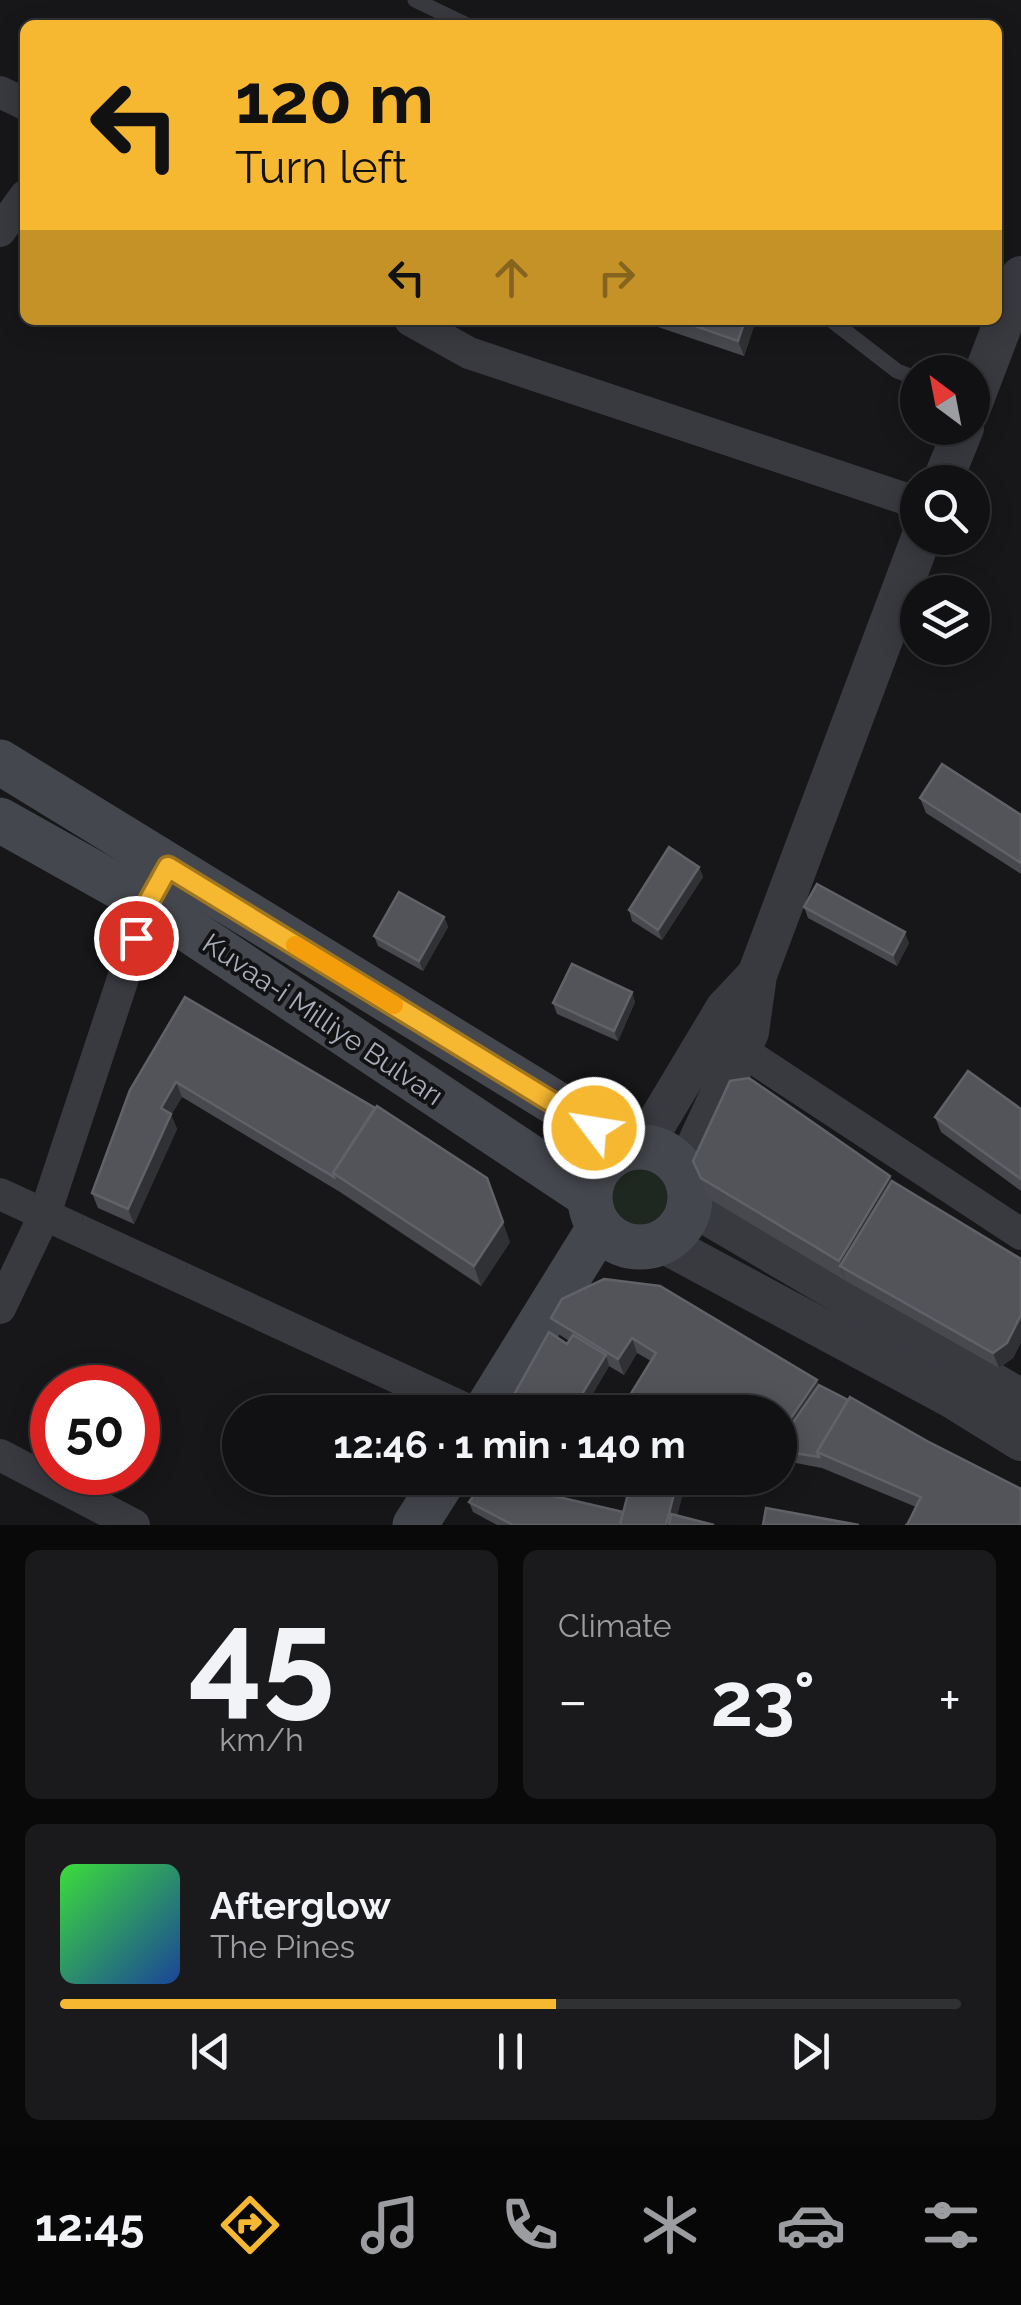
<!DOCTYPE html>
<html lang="en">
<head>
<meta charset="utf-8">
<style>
  body { margin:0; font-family:Raleway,sans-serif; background:#1a1a1c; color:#f1f3f6; height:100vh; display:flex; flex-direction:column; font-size:38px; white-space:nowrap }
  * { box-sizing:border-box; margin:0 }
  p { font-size:32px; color:#9c9da0 }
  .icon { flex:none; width:55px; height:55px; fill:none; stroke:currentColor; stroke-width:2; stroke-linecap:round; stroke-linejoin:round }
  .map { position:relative; height:1525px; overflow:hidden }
  .sheet { display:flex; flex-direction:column; gap:25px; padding:25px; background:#09090a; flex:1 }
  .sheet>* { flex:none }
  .banner { position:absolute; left:20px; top:20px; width:982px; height:305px; border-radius:15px; box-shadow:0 5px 25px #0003,0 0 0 2px #303133; background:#f6b731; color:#111; overflow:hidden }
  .needle { width:65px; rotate:328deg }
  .tools { position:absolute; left:900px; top:355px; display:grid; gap:20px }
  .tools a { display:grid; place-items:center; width:90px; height:90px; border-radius:50%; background:#111113; box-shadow:0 5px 25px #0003,0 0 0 2px #303133; font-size:50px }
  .speed { position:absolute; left:30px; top:1365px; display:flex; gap:20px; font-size:50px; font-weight:700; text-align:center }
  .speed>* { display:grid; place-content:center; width:130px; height:130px; border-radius:50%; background:#111113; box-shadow:0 5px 25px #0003,0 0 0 2px #303133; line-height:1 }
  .speed .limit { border:15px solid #d22; background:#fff; color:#111 }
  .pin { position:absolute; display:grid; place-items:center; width:85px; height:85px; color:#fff; margin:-42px; border:5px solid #fff; border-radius:50%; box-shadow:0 2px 10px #0007 }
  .me { position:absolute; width:110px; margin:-55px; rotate:301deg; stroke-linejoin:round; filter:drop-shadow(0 0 8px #0008) }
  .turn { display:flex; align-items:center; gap:35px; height:210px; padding:0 50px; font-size:45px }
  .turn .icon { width:130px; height:130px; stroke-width:2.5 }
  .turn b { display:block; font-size:70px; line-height:85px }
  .lanes { display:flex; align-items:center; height:95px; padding:0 50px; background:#0003; justify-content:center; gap:50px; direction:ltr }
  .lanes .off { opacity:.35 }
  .big { font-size:75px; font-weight:700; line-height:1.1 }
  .sheet .card { flex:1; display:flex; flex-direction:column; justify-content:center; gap:15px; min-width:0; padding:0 35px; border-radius:15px; background:#1a1a1c }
  .sheet .dial { align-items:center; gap:0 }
  .dial b { font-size:130px; line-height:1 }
  .song { display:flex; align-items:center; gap:30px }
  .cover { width:120px; height:120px; border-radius:15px; background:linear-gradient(135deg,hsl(120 70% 55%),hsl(220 70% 35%)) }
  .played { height:10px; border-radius:5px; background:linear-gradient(90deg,#f6b731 55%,#303133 55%) }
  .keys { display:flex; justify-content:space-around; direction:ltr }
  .heat { display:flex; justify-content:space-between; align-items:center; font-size:55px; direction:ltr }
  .sheet .tiles { flex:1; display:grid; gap:25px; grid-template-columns:1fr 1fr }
  .card:last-child { grid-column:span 2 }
  .trip { position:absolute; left:222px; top:1395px; width:575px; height:100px; border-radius:50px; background:#111113; box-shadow:0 5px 25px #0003,0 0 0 2px #303133; font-weight:700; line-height:100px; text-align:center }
  .menu { display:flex; height:160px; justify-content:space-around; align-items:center; background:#070708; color:#9c9da0 }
  .menu .icon { width:70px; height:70px }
  .menu .current { color:#f6b731 }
  .menu b { font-size:45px; color:#f1f3f6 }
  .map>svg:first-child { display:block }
  .green { fill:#1e2720 }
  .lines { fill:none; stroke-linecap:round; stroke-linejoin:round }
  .service { stroke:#393a40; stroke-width:15 }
  .minor { stroke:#393a40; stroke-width:32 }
  .tertiary { stroke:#393a40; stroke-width:40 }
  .secondary { stroke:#45474e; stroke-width:45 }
  .wall { fill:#48494e }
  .shaded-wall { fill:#303134 }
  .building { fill:#53545a; stroke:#606268; stroke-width:2.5 }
  .route-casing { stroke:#a07720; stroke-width:25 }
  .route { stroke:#f6b731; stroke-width:18 }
  .slow { stroke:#f59e0b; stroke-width:18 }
  .labels { text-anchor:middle; stroke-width:8; stroke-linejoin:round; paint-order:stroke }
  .street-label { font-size:28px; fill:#a8adb9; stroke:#121214 }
</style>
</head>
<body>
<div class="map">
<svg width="1021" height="1525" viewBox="0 0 1021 1525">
  <rect width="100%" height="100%" fill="#171719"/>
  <!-- green -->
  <circle class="green" cx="641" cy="1199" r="37"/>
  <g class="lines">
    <!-- service -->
    <g class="service">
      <polyline points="415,0 467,25"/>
      <polyline points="831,320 897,371 918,379"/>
    </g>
    <!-- minor -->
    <g class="minor">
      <polyline points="0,92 25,104"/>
      <polyline points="0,231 25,196"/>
      <polyline points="410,320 469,353 918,503"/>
      <polyline points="741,1050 1021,1234"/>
      <polyline points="0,1194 472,1412"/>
      <polyline points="0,1308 45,1214 148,903 157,886"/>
      <polyline points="0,1455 134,1525"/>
    </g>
    <!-- tertiary -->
    <g class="tertiary">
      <polyline points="972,405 1021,276"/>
      <polyline points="942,482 964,428"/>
      <polyline points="643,1146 725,1009 757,975"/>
      <polyline points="684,1172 749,1032 757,975 921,538"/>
      <polyline points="690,1205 1021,1399"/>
      <polyline points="661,1242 950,1397 1021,1441"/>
    </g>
    <!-- secondary -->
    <g class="secondary">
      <polyline points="0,762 627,1147"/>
      <polyline points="0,820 148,903 589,1196"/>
      <circle cx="640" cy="1197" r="50"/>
      <polyline points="485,1412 599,1228"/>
      <polyline points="415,1525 445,1478"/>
    </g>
  </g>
  <!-- wall -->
  <g class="wall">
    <polygon points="647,320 756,320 744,356 649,324"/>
    <polygon points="920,798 1021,815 1021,874 926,813"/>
    <polygon points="699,867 703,877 662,940 632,921 629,910"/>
    <polygon points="804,907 909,943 897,966 808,918"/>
    <polygon points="444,917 448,927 423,971 378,946 374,936"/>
    <polygon points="632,992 635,1002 618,1041 557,1014 553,1003"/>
    <polygon points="185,997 510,1242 481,1286 340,1192 182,1097 171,1115 177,1129 134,1224 98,1208 92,1193"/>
    <polygon points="1021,1109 1021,1191 941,1132 935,1117"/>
    <polygon points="693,1161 892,1181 1021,1259 1021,1342 1013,1358 999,1368 846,1281 708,1198"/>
    <polygon points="551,1318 819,1385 1021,1489 907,1525 916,1507 822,1468 780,1460 780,1412 639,1412 636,1410 630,1395 651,1361 637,1353 624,1375 609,1366 582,1412 507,1412 506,1409 569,1341 557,1333"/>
    <polygon points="541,1493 623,1512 678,1516 714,1525 497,1525 473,1512 469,1502"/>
  </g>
  <!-- shaded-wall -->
  <g class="shaded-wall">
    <polygon points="745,320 756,320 744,356 738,341"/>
    <polygon points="699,867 703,877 662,940 658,930"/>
    <polygon points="444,917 448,927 423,971 419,961"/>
    <polygon points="905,932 909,943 897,966 893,955"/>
    <polygon points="632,992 635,1002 618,1041 614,1031"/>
    <polygon points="176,1082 182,1097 171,1115 177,1129 134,1224 128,1209 161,1108"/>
    <polygon points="890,1176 897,1196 840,1266 846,1281 839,1261"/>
    <polygon points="503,1222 510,1242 481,1286 474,1266"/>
    <polygon points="1021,1315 1021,1342 1013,1358 999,1368 993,1353"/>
    <polygon points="632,1338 637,1353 624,1375 618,1359"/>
    <polygon points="606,1355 609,1366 582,1412 571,1412"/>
    <polygon points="817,1380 823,1395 780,1451 780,1434"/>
    <polygon points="678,1478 687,1478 675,1525 666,1525"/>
  </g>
  <!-- building -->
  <g class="building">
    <polygon points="678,320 745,320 738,341"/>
    <polygon points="942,764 1021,815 1021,863 920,798"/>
    <polygon points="669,847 699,867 658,930 629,910"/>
    <polygon points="817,884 905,932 893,955 804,907"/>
    <polygon points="399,892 444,917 419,961 374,936"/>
    <polygon points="572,964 632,992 614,1031 553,1003"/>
    <polygon points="185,997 375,1108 333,1173 334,1177 176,1082 161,1108 171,1114 128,1209 92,1193 130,1090"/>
    <polygon points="968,1071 1021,1109 1021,1179 935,1117"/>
    <polygon points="749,1078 890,1176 839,1261 701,1178 693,1161 730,1081"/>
    <polygon points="377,1106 487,1178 503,1222 474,1266 333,1173"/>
    <polygon points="892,1181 1021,1259 1021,1315 1007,1343 993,1353 840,1266"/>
    <polygon points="604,1279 660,1286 817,1380 780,1434 780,1412 682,1412 671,1406 668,1412 659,1412 630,1395 656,1353 632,1338 618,1359 551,1318 562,1299"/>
    <polygon points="549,1332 567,1344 573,1335 606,1355 571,1412 512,1412 506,1409"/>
    <polygon points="819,1385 848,1400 817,1452 819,1457 780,1451 780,1441"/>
    <polygon points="850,1397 927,1441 1021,1489 1021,1525 905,1525 907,1525 921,1497 817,1452"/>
    <polygon points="486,1478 505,1478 541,1493 623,1512 620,1525 513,1525 469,1502"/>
    <polygon points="632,1478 678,1478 666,1525 620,1525"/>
    <polygon points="766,1508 859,1525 763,1525"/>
    <polygon points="671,1514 714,1525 669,1525"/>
  </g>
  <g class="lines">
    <!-- route casing -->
    <g class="route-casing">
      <polyline id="route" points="136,938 148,903 168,867 594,1128"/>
    </g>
    <!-- route -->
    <use href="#route" class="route"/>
    <!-- slow -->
    <polyline class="slow" points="295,945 394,1005"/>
  </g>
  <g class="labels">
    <!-- street labels -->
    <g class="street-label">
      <text transform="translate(323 1019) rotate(34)" y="10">Kuvaa-i Milliye Bulvarı</text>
    </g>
  </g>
</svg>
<div class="tools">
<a><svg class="needle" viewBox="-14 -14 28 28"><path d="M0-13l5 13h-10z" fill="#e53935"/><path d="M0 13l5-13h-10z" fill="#9c9da0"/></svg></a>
<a><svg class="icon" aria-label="search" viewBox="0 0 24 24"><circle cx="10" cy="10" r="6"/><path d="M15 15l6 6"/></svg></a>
<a><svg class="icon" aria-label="layers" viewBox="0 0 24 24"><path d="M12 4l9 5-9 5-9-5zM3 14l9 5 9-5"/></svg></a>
</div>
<div class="speed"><div class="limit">50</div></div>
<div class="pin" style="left:136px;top:938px;background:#d93025"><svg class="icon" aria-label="arrive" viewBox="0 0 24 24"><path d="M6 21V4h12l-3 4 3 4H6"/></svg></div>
<svg class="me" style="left:594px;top:1128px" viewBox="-20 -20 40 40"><circle r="17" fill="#f6b731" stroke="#fff" stroke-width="3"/><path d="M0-11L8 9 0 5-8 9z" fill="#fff"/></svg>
<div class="trip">12:46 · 1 min · 140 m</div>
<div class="banner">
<div class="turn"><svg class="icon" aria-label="left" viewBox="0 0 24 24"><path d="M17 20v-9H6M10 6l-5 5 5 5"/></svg><div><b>120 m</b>Turn left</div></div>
<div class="lanes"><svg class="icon" aria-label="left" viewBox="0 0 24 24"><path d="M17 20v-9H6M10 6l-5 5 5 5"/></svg><svg class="icon off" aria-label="ahead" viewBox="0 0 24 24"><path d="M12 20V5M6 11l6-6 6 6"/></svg><svg class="icon off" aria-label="right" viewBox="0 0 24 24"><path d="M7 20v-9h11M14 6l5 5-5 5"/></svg></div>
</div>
</div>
<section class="sheet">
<div class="tiles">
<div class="card dial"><b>45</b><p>km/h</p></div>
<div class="card"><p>Climate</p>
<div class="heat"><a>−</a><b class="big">23°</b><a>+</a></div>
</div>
<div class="card">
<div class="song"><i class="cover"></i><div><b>Afterglow</b><p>The Pines</p></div></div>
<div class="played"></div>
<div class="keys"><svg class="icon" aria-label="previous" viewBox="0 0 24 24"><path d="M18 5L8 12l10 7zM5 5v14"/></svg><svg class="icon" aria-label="pause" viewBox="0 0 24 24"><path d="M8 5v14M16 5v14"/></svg><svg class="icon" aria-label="next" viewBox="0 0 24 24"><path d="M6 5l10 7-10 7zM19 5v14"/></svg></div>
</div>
</div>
</section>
<nav class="menu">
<b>12:45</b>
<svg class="icon current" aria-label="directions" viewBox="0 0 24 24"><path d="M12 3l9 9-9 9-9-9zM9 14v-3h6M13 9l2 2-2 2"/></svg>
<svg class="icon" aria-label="music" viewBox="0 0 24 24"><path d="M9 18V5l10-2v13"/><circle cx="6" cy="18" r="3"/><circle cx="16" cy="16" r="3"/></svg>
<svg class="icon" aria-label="phone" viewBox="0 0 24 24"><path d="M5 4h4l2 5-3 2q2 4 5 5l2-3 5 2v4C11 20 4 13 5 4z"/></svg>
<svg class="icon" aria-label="climate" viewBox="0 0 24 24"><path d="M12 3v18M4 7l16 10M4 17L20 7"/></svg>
<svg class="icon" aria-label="car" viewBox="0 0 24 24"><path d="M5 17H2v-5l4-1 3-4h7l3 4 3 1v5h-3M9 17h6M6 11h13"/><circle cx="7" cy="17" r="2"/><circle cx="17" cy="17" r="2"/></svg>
<svg class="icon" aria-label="filters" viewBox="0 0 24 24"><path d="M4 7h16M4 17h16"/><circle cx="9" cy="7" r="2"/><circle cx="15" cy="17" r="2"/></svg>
</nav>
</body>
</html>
